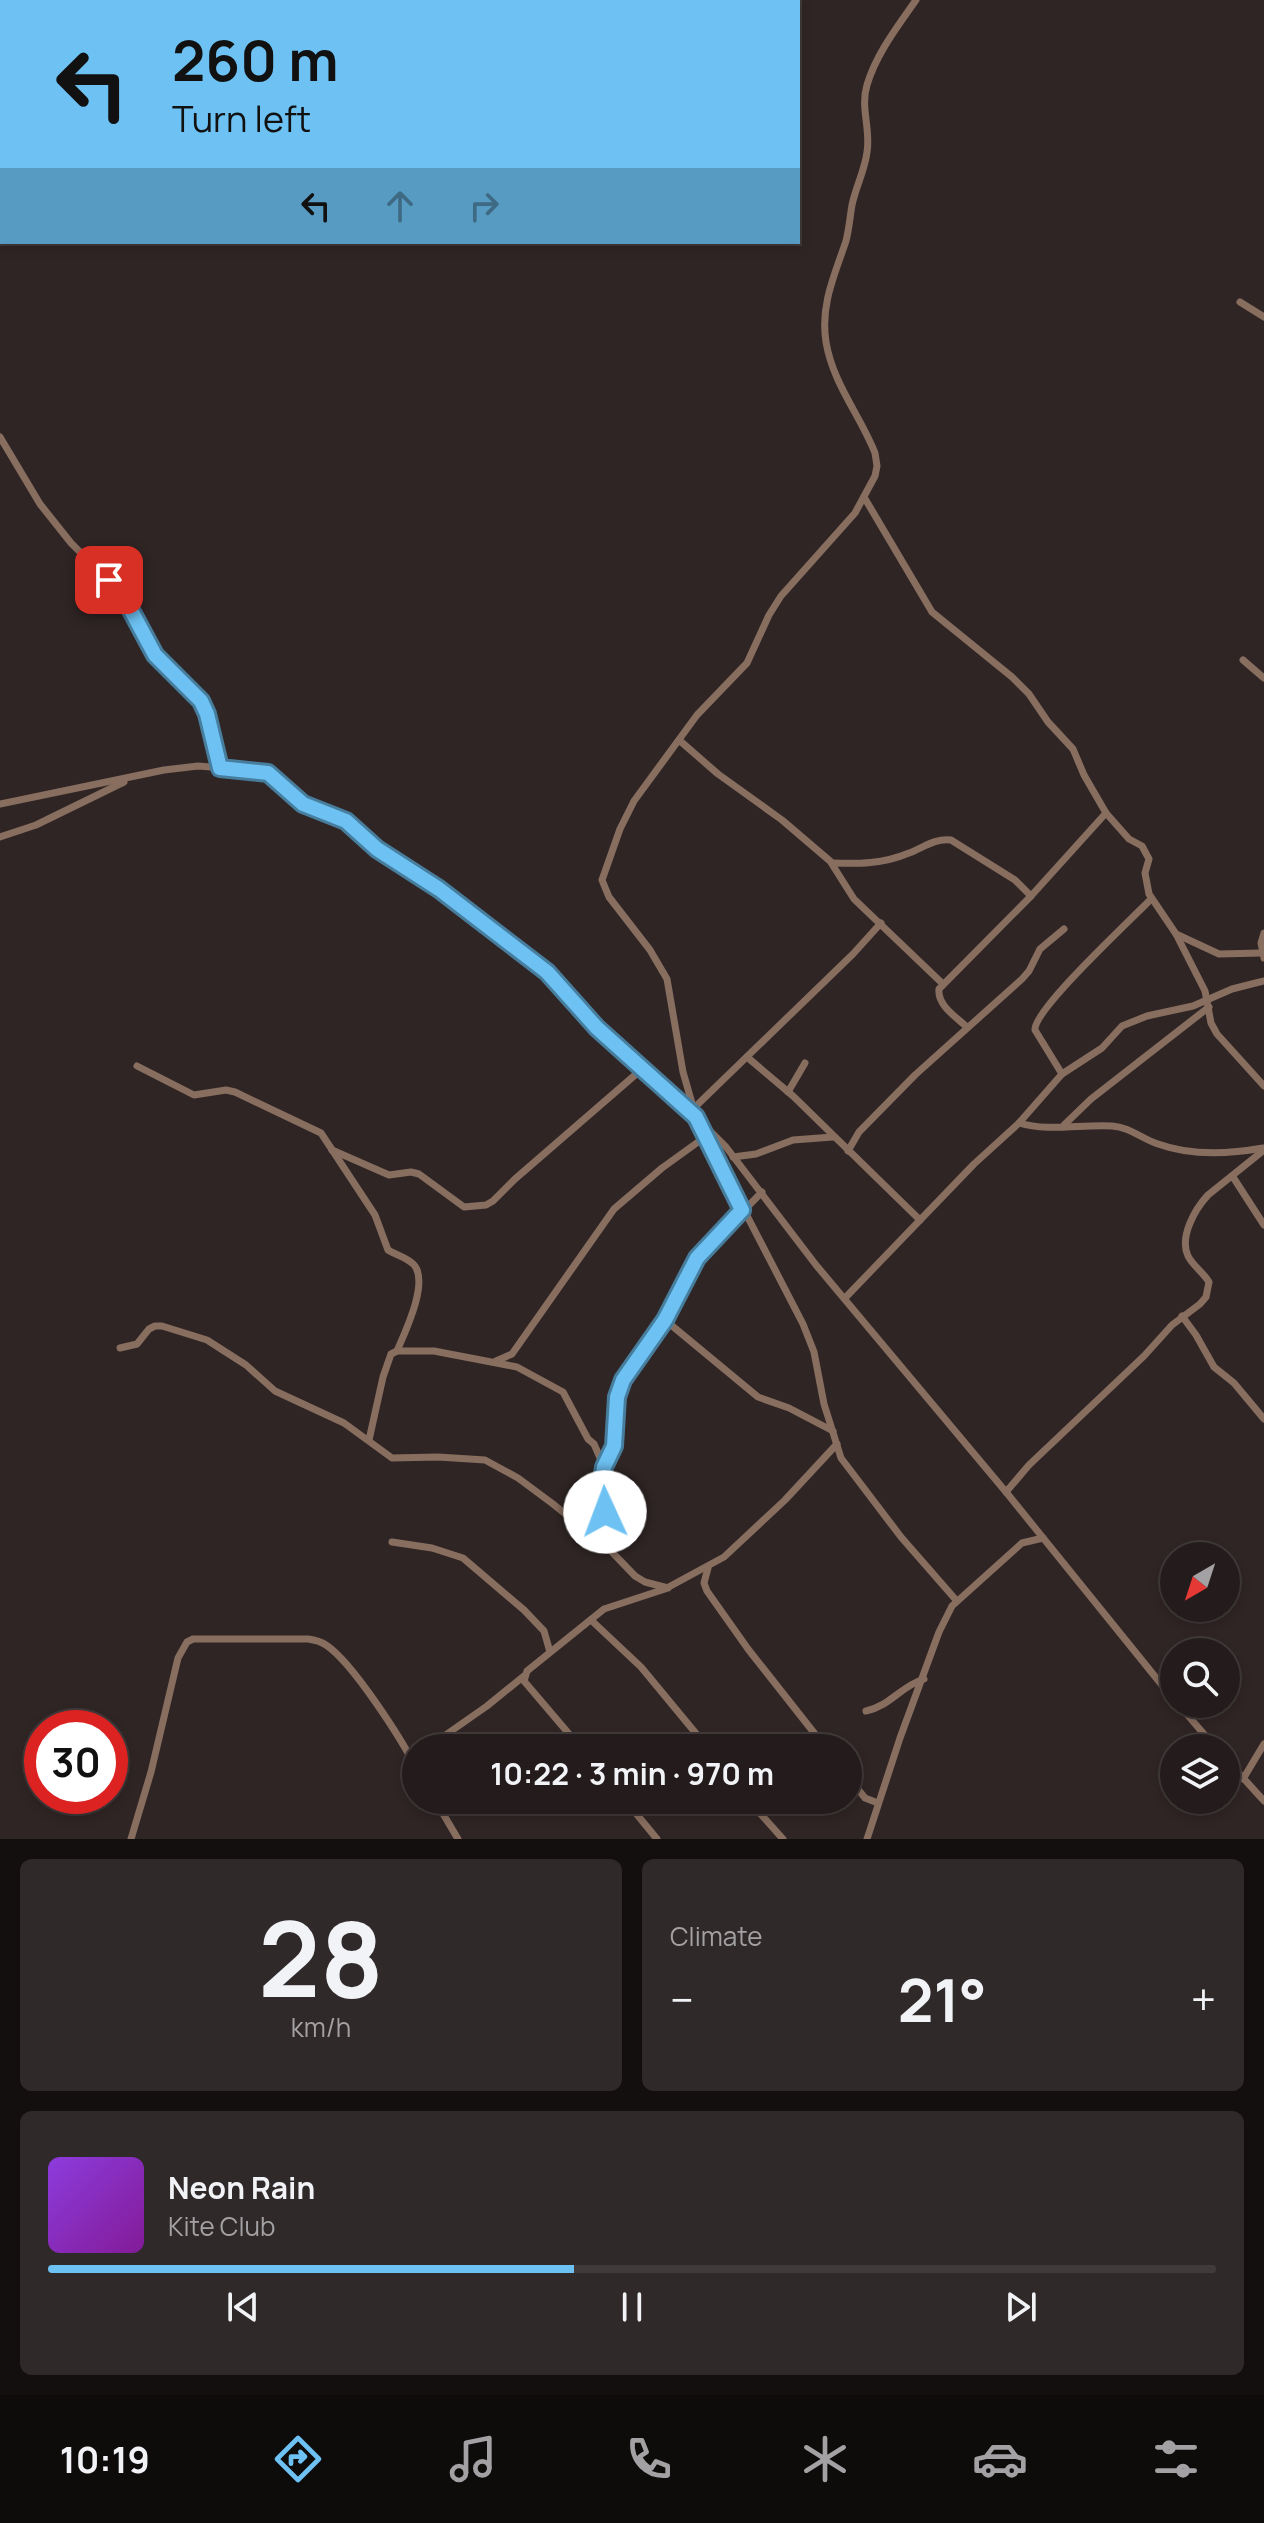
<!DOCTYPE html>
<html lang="en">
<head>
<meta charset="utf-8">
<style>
  body { margin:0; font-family:Manrope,sans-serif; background:#302929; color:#f1f3f6; height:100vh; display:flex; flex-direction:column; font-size:30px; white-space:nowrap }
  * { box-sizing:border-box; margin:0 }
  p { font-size:26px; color:#a3a1a3 }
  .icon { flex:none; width:44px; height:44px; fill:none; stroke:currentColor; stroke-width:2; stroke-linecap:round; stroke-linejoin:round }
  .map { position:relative; height:1839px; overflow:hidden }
  .panel { display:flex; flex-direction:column; gap:20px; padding:20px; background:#140f0f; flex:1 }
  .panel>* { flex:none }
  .guide { position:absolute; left:0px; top:0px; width:800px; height:244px; box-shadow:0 4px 12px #0003,0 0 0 2px #413a3b; background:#6dc2f3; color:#111; overflow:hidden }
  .needle { width:52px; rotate:219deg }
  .fabs { position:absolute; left:1160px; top:1542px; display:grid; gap:16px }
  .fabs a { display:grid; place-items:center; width:80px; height:80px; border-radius:50%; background:#241c1c; box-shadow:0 4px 12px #0003,0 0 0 2px #413a3b; font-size:40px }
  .speed { position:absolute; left:24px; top:1710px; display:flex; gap:16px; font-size:40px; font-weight:700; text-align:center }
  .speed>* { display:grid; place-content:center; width:104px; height:104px; border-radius:50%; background:#241c1c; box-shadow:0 4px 12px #0003,0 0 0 2px #413a3b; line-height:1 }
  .speed .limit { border:12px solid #d22; background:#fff; color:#111 }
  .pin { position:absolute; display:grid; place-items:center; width:68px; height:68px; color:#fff; margin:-34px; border-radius:16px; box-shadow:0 4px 12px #0006 }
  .me { position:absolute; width:88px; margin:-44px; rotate:358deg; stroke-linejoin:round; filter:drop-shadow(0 0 6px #0008) }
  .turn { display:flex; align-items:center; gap:28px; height:168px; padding:0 40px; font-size:36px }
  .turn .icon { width:104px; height:104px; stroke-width:2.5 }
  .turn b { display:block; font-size:56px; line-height:68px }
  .lanes { display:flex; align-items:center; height:76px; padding:0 40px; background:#0003; justify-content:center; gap:40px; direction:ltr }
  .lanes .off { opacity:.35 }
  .big { font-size:60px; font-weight:700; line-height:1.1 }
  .panel .card { flex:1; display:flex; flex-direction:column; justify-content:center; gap:12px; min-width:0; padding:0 28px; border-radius:12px; background:#302929 }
  .panel .dial { align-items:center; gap:0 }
  .dial b { font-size:104px; line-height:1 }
  .song { display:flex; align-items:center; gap:24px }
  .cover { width:96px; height:96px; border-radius:12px; background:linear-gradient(135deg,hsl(270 70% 55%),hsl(290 70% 35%)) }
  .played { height:8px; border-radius:4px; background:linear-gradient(90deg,#6dc2f3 45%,#413a3b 45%) }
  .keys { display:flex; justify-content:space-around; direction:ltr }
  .heat { display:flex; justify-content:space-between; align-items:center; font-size:44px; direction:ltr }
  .panel .tiles { flex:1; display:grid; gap:20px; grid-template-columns:1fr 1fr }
  .card:last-child { grid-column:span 2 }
  .trip { position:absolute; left:402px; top:1734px; width:460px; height:80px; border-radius:40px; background:#241c1c; box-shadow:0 4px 12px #0003,0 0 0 2px #413a3b; font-weight:700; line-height:80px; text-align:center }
  .menu { display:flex; height:128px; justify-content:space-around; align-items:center; background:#0e0b0b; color:#a3a1a3 }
  .menu .icon { width:56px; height:56px }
  .menu .on { color:#6dc2f3 }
  .menu b { font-size:36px; color:#f1f3f6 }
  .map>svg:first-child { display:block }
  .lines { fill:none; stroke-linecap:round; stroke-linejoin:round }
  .street { stroke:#886e5f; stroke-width:7 }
  .route-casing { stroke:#477e9e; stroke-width:20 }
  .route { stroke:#6dc2f3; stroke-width:14 }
</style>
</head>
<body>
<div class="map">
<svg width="1264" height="1839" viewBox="0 0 1264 1839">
  <rect width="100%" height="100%" fill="#302525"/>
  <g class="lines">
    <!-- street -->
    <g class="street">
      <path d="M916,0c-18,26 -40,54 -49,85 -7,23 4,44 0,67 -2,18 -11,34 -15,53 -2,12 -3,24 -6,36 -11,33 -26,64 -20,101 7,42 34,73 49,111l2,13 -2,10 -20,37 -74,83 -12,19 -22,48 -50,52 -63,86 -14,28 -18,51 7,17 41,53 17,29 16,93 13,45 107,207 11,28 10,52 17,54 60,79 55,63"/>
      <polyline points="1240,302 1264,317"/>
      <polyline points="0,437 40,504 71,543 120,592 155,655 201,701 207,714 220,768"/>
      <polyline points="864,497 932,612 1012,677 1029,694 1048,722 1073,749 1084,775 1106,813 1129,839 1142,846 1149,859 1145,873 1149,894 1176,934 1205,991 1211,1023 1217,1034 1264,1086"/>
      <polyline points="1243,660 1264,678"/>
      <polyline points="679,740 718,774 782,820 830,861 854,899 943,984"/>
      <polyline points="0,804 164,770 198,766 261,771 274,777 294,798 303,804 353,825 377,849 439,889 524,953 547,972 597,1028 696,1117 726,1147 816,1265 1006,1492 1174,1700"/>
      <polyline points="0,837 36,825 124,782"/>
      <path d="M832,863c26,1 51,1 77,-10 14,-5 25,-15 42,-13l64,40 16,16"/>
      <polyline points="1264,933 1261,943 1264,958"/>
      <polyline points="1176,934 1219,954 1261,953"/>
      <path d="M967,1027c-11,-10 -30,-22 -28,-38l92,-93 75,-83"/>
      <polyline points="747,1057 793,1096 920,1220"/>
      <path d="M137,1066l57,29 32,-5 9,2 86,41 54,82 13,35c8,5 21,8 27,16 13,19 -10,66 -18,85"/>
      <path d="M1062,1074l-27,-44c-2,-20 97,-111 116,-131"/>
      <polyline points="788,1092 805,1063"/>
      <polyline points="694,1108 853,954 881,923"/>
      <path d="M1019,1123c29,9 63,1 93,3 18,1 30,13 46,18 33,12 71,10 105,4"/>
      <polyline points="1064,1125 1091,1099 1209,1007"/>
      <polyline points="332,1150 389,1175 411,1172 419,1174 464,1207 486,1205 493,1201 515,1179 642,1069"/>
      <polyline points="848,1151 859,1132 915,1075 1022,979 1029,971 1040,949 1064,929"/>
      <polyline points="733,1157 756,1154 793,1140 833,1137"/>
      <polyline points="1233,1177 1264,1225"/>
      <polyline points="845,1298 974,1164 1019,1123 1062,1074 1102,1048 1122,1026 1147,1016 1193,1006 1232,989 1264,981"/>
      <polyline points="1182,1316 1196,1335 1214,1367 1234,1383 1264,1419"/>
      <polyline points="665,1320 758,1397 789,1408 833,1431"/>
      <polyline points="120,1348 137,1344 149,1329 155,1326 162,1326 207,1340 246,1365 275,1391 344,1423 392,1458 438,1457 485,1460 518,1478 553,1504 610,1550 635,1576 645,1582 668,1588"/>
      <polyline points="496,1361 512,1354 614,1209 662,1168 705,1137"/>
      <polyline points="369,1440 383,1377 391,1354 397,1351 434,1351 517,1367 563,1392 588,1439 594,1444 604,1467"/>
      <path d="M1006,1492l23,-27 115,-109 28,-31 28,-21 6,-7 3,-15c-6,-10 -16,-16 -21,-26 -9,-19 7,-47 20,-61l56,-45"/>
      <polyline points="392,1542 432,1548 463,1558 524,1610 544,1631 550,1652"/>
      <polyline points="609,1548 604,1534 605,1512 600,1494 604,1467 614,1446 619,1390 641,1351 665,1320 697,1258 762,1192"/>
      <polyline points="708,1568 704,1583 707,1591 748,1649 826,1748"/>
      <polyline points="591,1620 641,1667 708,1748"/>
      <polyline points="1178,1704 1216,1748"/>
      <path d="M866,1711c24,-5 35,-25 58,-32"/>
      <polyline points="427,1748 487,1706 524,1676"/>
      <polyline points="581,1748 524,1681 527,1671 604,1609 665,1589 724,1557 785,1500 837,1444"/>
      <polyline points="1226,1759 1264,1801"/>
      <polyline points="848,1777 865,1798 878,1803"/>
      <polyline points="1243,1779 1264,1744"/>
      <polyline points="435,1800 458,1839"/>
      <polyline points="625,1800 657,1839"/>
      <polyline points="748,1800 783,1839"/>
      <path d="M131,1839l20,-67 27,-114 9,-16 6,-3h115c7,1 12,2 18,6 26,17 75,93 90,123"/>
      <polyline points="867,1839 900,1738 939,1632 952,1606 1022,1543 1043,1538"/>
    </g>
  </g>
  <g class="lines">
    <!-- route casing -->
    <g class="route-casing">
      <polyline id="route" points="109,580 126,601 155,655 201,701 207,714 220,768 268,773 303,804 346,821 377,849 439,889 547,972 597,1028 696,1117 742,1210 697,1258 665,1320 623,1380 617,1397 614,1446 604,1467 600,1494 605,1512"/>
    </g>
    <!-- route -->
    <use href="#route" class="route"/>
  </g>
</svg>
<div class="fabs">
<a><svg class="needle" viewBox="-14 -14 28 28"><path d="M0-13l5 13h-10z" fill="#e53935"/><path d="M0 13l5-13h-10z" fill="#a3a1a3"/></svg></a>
<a><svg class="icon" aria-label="search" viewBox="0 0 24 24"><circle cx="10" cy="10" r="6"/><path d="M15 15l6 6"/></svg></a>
<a><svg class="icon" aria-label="layers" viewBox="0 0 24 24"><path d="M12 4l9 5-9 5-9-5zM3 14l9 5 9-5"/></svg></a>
</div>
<div class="speed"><div class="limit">30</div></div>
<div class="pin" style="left:109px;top:580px;background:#d93025"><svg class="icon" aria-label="arrive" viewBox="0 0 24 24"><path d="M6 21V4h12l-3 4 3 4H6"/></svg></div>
<svg class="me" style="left:605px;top:1512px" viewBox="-20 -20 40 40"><circle r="19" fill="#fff"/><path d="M0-13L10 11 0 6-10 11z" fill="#6dc2f3"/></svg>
<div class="trip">10:22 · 3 min · 970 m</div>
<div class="guide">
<div class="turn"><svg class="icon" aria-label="left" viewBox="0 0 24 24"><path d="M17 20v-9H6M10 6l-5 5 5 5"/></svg><div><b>260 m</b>Turn left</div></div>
<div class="lanes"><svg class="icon" aria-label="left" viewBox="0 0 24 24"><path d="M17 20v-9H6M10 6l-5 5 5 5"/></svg><svg class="icon off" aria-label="ahead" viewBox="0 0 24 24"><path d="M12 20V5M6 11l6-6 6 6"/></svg><svg class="icon off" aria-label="right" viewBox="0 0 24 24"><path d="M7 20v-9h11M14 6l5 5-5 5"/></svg></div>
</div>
</div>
<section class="panel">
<div class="tiles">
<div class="card dial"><b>28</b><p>km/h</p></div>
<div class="card"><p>Climate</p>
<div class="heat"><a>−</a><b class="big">21°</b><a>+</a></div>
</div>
<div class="card">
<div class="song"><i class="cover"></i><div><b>Neon Rain</b><p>Kite Club</p></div></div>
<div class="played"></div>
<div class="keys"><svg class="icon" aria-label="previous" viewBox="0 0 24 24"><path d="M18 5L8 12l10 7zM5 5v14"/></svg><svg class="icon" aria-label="pause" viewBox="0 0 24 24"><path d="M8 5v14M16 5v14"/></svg><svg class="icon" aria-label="next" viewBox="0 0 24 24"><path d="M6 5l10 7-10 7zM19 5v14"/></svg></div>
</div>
</div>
</section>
<nav class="menu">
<b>10:19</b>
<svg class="icon on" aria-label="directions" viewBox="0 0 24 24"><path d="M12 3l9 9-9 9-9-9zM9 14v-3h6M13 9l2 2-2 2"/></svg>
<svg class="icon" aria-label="music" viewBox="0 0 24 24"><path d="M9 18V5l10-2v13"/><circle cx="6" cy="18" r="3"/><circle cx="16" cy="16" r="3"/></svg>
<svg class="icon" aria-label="phone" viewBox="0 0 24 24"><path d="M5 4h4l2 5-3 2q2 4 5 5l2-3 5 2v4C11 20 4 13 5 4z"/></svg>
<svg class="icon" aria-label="climate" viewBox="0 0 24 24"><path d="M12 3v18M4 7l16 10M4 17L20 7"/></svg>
<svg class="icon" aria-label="car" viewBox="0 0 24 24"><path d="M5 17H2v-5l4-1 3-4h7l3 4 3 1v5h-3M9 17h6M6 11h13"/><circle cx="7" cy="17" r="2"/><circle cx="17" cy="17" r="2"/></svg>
<svg class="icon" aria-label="filters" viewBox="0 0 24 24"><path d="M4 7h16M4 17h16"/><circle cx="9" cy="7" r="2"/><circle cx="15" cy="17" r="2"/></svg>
</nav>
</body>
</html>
